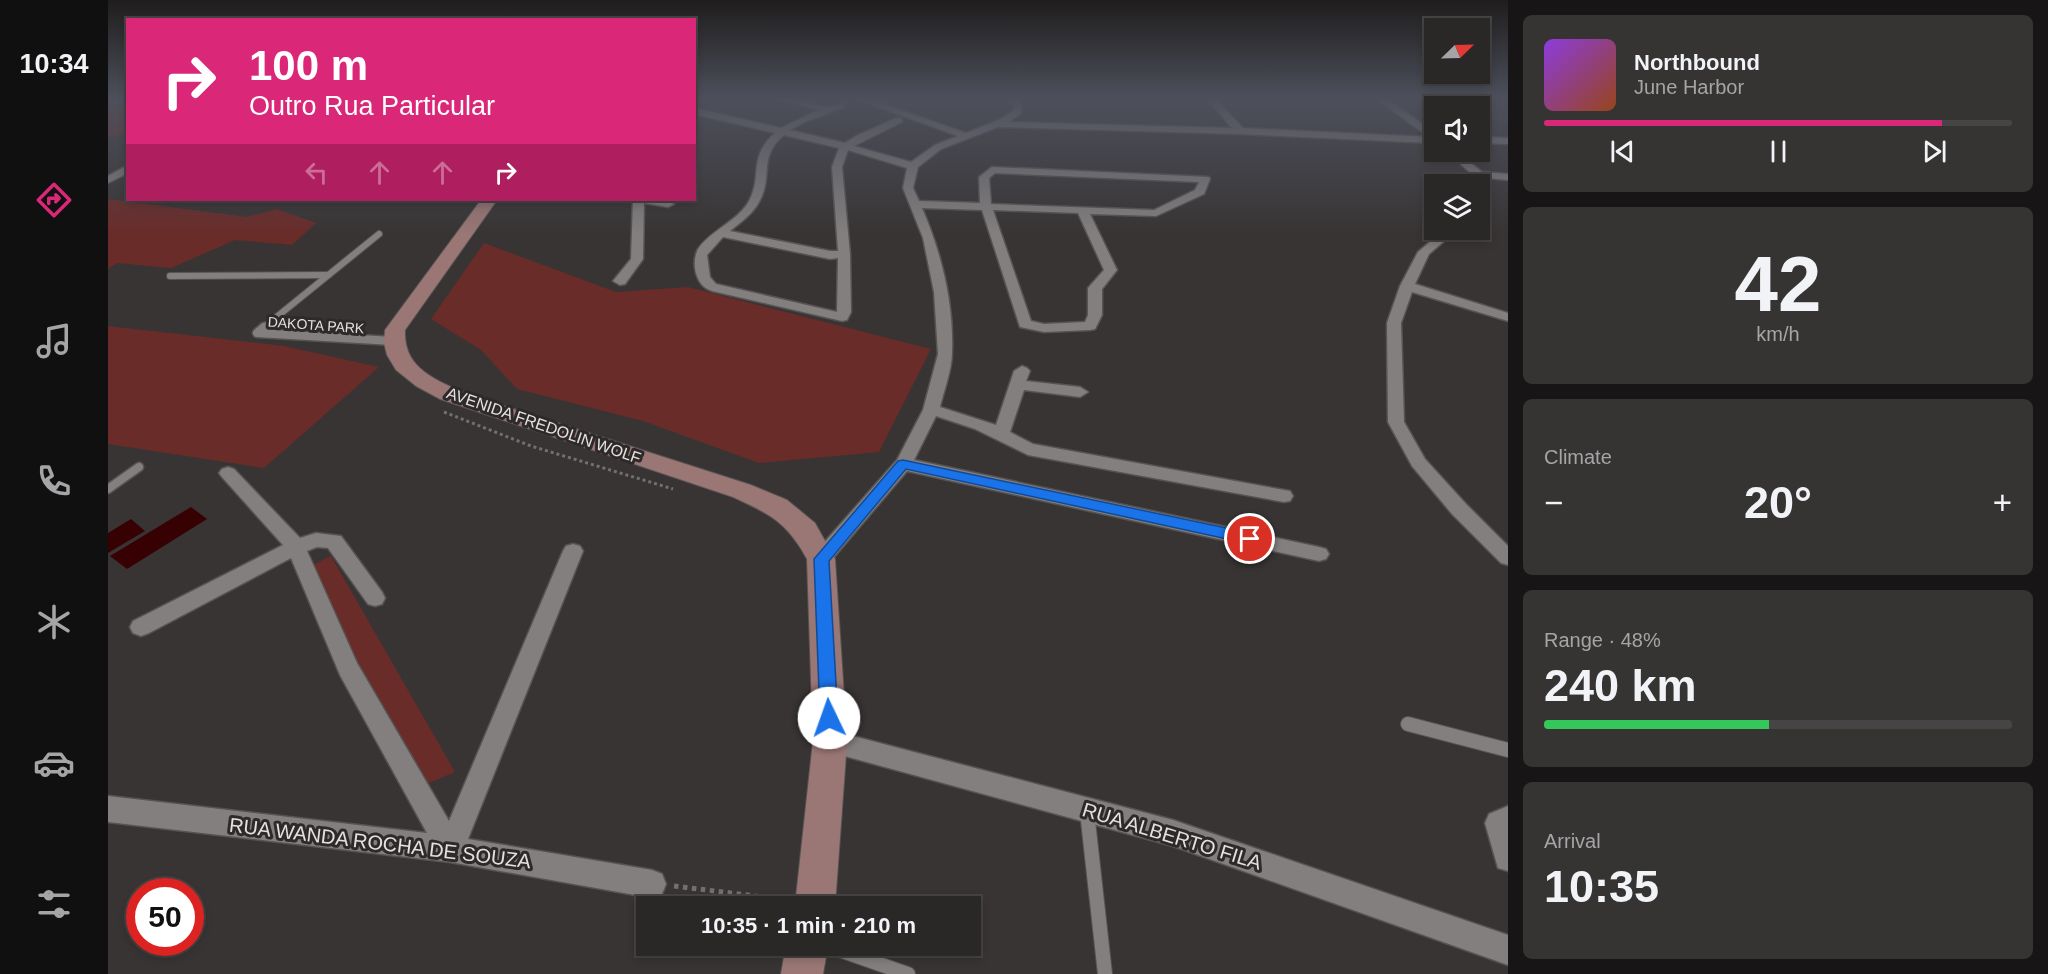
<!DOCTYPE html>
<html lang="en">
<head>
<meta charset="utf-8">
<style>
  body { margin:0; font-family:Helvetica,sans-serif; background:#363333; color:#f1f3f6; height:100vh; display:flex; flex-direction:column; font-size:22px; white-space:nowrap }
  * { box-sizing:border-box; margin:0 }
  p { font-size:20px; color:#a5a5a7 }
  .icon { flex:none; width:33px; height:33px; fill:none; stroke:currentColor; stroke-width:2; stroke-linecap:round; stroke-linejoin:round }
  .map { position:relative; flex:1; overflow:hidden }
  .details { display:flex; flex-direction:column; gap:15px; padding:15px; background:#171515; width:540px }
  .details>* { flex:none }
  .guide { position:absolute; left:18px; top:18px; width:570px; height:183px; border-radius:0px; box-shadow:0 3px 9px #0003,0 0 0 2px #464444; background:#db2777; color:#fff; overflow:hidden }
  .needle { width:39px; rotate:67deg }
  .fabs { position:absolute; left:1316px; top:18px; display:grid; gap:12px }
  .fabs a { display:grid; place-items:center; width:66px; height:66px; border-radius:0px; background:#2a2727; box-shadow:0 3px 9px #0003,0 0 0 2px #464444; font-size:30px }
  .speed { position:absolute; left:18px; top:878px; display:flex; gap:12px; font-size:30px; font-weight:700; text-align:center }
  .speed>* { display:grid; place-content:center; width:78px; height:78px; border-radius:50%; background:#2a2727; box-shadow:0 3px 9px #0003,0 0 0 2px #464444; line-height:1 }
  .speed .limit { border:9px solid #d22; background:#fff; color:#111 }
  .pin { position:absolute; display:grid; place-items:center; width:51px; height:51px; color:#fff; margin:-26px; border:3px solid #fff; border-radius:50%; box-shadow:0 2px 6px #0007 }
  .me { position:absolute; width:66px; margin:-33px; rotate:357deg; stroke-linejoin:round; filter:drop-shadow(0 0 4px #0008) }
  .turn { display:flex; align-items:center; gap:21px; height:126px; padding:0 24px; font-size:27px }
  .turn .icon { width:78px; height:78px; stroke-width:2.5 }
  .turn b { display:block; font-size:42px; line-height:51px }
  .lanes { display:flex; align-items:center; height:57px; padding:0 24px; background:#0003; justify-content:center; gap:30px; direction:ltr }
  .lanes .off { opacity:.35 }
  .big { font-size:45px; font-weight:700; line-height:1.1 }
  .details .tile { flex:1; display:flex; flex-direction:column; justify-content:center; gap:9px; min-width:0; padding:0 21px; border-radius:9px; background:#363333 }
  .details .dial { align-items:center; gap:0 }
  .dial b { font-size:78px; line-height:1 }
  .song { display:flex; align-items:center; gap:18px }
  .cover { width:72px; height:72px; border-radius:9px; background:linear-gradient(135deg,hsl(270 70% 55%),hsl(20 70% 35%)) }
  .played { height:6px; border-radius:3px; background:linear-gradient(90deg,#db2777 85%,#464444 85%) }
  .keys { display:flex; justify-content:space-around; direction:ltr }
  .heat { display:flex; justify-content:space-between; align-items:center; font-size:33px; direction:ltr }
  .charge { height:9px; border-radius:4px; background:linear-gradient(90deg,#34c759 48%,#464444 0) }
  .trip { position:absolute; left:528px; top:896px; width:345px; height:60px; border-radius:0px; background:#2a2727; box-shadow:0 3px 9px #0003,0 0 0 2px #464444; font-weight:700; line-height:60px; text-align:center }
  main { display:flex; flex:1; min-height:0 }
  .dock { display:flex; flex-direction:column; width:108px; justify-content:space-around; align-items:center; background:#111010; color:#a5a5a7 }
  .dock .icon { width:42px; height:42px }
  .dock .selected { color:#db2777 }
  .dock b { font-size:27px; color:#f1f3f6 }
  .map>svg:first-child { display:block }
  .green { fill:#692c29 }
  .water { fill:#370003 }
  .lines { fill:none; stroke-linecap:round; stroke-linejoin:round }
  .lane-far2-casing { stroke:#565353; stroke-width:8 }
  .lane-far1-casing { stroke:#565353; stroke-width:11 }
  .lane-casing { stroke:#565353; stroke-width:16 }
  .street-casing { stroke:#565353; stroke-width:3 }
  .secondary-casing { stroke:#565353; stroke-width:2 }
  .path-far1 { stroke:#726f6f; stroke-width:3; stroke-dasharray:3 3; stroke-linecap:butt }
  .path { stroke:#726f6f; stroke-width:5; stroke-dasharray:4.5 4.5; stroke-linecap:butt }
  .lane-far2 { stroke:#837f7e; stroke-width:6 }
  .lane-far1 { stroke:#837f7e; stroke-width:8 }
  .lane { stroke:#837f7e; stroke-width:14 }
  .street { fill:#837f7e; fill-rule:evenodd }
  .secondary { fill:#9a7774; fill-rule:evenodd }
  .route { fill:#1a73e8; stroke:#114b97; stroke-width:1.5 }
  .labels { text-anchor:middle; stroke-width:6; stroke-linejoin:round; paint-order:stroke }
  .far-street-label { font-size:14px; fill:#e3e1e0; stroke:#2e2a2a }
  .street-label { font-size:16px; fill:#e3e1e0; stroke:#2e2a2a }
  .near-street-label { font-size:20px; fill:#e3e1e0; stroke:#2e2a2a }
</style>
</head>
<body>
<main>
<nav class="dock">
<b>10:34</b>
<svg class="icon selected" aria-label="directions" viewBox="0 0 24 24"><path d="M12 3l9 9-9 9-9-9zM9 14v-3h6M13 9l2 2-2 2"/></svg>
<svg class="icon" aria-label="music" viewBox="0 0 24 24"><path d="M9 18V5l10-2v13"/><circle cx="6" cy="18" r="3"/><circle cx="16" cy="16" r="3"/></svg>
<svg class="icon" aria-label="phone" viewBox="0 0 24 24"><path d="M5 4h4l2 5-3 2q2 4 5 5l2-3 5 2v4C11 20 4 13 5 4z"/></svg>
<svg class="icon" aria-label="climate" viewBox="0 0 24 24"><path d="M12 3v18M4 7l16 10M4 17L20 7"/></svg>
<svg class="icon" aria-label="car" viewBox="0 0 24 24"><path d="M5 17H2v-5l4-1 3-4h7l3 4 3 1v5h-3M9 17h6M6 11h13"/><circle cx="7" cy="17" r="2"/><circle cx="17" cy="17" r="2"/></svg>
<svg class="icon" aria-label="filters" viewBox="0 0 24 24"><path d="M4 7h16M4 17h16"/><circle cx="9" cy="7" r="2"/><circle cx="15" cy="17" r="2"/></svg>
</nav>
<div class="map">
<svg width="1400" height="974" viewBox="0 0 1400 974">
  <rect width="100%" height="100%" fill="#383434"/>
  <!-- green -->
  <g class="green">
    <polygon points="0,98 19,102 19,134 0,137"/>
    <polygon points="0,199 139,217 169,209 208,223 184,245 127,240 63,268 9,263 0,269"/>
    <polygon points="376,243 508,292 580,287 823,349 771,452 651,463 535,421 409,389 373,350 323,319"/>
    <polygon points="0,326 176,346 271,367 156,468 0,444"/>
    <polygon points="223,556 347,772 314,786 201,567"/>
  </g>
  <!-- water -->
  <g class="water">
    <polygon points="83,507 99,519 19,569 2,556"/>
    <polygon points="23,519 37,531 0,553 0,533"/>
  </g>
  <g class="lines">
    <!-- lane-far2 casing -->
    <g class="lane-far2-casing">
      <g id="lane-far2">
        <polyline points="62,276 220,275"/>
        <polyline points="155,328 271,234"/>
      </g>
    </g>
    <!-- lane-far1 casing -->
    <g class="lane-far1-casing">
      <g id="lane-far1">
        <polyline points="156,327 149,333 285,341"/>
        <polyline points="0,489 31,467"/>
      </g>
    </g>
    <!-- lane casing -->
    <g class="lane-casing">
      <g id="lane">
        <polyline points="1300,724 1400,750"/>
        <polyline points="979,812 997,974"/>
        <polyline points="717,945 800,974"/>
      </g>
    </g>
    <!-- street casing -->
    <g class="street-casing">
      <g id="street">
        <path d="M666,98h16l37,9 18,-4v4l-38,14 -17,9 55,13 11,-7 40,-18h6v4l-48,24 57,16 24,-17 23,-9 -105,-38h13l100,35 35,-14 12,-8 1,-5 -8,-8h9l7,8 -2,8 -11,8 223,6 -26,-30h9l28,30 186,9 -54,-39h10l49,34v11l-194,-9 -242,-7 -57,22 -23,18 -5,21 6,13 61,2 -1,-26 13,-10 217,10 1,2 -6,15 -48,22 -66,-2 27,56 -15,19v26l-7,14 -5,1 -46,2 -24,-5 -38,-117 -60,-2c19,44 32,95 30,145 0,17 -8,37 -12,54l56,18 18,-54 8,-5 5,2 3,3 -4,10 54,6 8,5 -8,5 -56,-7 -14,42 23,12 251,46 6,1 3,5 -3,5 -6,1 -256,-47 -53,-26 -39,-13 -22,44 405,87 7,2 3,5 -3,5 -7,2 -412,-90 -79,93 -7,3 -7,-3 -3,-5 3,-5 83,-94 26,-50 15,-56 -4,-62 -11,-54 -20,-50 4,-20 -59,-18 -6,17 8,87 1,58 -4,8 -5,1 -130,-30c-17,-5 -21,-28 -14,-42 13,-19 40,-28 51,-48 14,-26 -2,-43 26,-68l-81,-19v-6l87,20 37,-18zM676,135l55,13 -7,19 6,84h-8l-100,-20c11,-9 24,-18 30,-31 13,-24 -2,-44 24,-65zM887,173l204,9 -4,8 -41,20 -163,-6 -2,-26zM885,210l85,3 26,57 -16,18v27l-3,7 -41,2 -13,-3zM615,237l107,22 8,-1 -1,54 -121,-28 -6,-7 -3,-22z"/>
        <polygon points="1371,137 1400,138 1400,144 1371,143"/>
        <polygon points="1339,152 1349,152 1374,172 1400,174 1400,180 1367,177"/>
        <polygon points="20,165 20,173 0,183 0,176"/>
        <polygon points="373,200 387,200 381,203"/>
        <polygon points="525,200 553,200 566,204 560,207 536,203 535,259 517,284 512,285 505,281 523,259"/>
        <polygon points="1336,230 1349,230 1321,254 1307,284 1400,313 1400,321 1304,292 1293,323 1296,422 1317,459 1358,504 1400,546 1400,565 1393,563 1344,514 1304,466 1280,422 1279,323 1292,286 1310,252"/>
        <polygon points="120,467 126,469 192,538 208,533 233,536 274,592 277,598 274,604 267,606 260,604 220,548 209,547 199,551 249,663 341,821 455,551 458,546 465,544 472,546 475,551 360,839 544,870 554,874 558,884 554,894 544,898 342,862 0,822 0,796 319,833 232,675 183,558 41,633 33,636 25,633 22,627 25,621 175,545 114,477 111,473 114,469"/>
        <polygon points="722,730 1065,820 1400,935 1400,965 1065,846 722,752 713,749 710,741 713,733"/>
        <polygon points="1400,806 1400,871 1390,868 1377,823 1381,814"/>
      </g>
    </g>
    <!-- secondary casing -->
    <g class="secondary-casing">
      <g id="secondary">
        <path d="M373,200h16l-92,130c-2,39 31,50 62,64l284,91 36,15 28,23 20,36 12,182 -12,165h-40l18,-165 -6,-182c-20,-37 -37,-45 -74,-62l-293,-98 -24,-13 -20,-16 -9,-15 -3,-12 1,-13z"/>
        <polygon points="678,945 720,945 715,974 673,974"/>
      </g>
    </g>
    <!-- path-far1 -->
    <polyline class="path-far1" points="336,412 423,446 565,489"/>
    <!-- path -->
    <polyline class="path" points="566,886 680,900"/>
    <!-- lane-far2 -->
    <use href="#lane-far2" class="lane-far2"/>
    <!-- lane-far1 -->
    <use href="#lane-far1" class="lane-far1"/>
    <!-- lane -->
    <use href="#lane" class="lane"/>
    <!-- street -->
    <use href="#street" class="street"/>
    <!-- secondary -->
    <use href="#secondary" class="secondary"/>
  </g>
  <!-- sky -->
  <linearGradient id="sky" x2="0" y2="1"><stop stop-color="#1f1d1d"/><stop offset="0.42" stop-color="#4d505c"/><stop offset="1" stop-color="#4d505c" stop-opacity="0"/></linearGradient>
  <rect width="1400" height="235" fill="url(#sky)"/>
  <!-- route -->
  <polygon class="route" points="795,460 1142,533 1147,535 1149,539 1147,542 1142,544 798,469 721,561 730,718 727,724 721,726 714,724 712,718 706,559 790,461"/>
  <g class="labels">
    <!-- far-street labels -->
    <g class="far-street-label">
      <text transform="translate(208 325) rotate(4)" y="5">DAKOTA PARK</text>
    </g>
    <!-- street labels -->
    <g class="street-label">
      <text transform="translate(436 425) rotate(19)" y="6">AVENIDA FREDOLIN WOLF</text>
    </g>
    <!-- near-street labels -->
    <g class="near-street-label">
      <text transform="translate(1064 836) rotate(17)" y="7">RUA ALBERTO FILA</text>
      <text transform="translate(272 843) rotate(7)" y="7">RUA WANDA ROCHA DE SOUZA</text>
    </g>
  </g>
</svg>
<div class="fabs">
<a><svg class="needle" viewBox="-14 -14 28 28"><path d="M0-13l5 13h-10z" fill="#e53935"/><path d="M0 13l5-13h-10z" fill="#a5a5a7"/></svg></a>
<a><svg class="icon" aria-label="sound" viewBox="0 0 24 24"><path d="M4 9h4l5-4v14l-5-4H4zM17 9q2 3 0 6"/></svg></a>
<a><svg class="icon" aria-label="layers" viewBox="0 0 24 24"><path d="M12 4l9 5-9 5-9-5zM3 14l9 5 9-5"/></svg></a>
</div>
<div class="speed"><div class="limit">50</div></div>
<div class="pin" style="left:1142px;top:539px;background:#d93025"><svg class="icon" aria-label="arrive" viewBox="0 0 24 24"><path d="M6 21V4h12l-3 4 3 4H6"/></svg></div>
<svg class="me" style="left:721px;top:718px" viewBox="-20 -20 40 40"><circle r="19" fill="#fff"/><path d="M0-13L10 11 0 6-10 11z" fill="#1a73e8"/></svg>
<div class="trip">10:35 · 1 min · 210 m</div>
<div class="guide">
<div class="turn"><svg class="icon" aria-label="right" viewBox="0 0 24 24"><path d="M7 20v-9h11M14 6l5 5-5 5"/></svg><div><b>100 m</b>Outro Rua Particular</div></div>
<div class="lanes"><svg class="icon off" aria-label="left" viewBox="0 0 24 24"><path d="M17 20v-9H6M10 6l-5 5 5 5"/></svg><svg class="icon off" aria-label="ahead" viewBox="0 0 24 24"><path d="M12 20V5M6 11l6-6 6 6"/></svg><svg class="icon off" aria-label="ahead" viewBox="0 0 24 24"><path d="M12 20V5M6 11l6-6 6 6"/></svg><svg class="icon" aria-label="right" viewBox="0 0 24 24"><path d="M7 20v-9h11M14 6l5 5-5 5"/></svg></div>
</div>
</div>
<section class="details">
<div class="tile">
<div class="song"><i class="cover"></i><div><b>Northbound</b><p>June Harbor</p></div></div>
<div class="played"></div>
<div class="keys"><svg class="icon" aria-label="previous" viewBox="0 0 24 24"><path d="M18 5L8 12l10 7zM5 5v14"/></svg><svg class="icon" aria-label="pause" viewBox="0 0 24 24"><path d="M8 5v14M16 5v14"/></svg><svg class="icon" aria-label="next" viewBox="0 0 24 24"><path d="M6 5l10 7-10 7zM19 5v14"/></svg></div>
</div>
<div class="tile dial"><b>42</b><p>km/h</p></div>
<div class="tile"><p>Climate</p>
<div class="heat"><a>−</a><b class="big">20°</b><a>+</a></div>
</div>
<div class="tile"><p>Range · 48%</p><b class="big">240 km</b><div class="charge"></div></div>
<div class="tile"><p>Arrival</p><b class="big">10:35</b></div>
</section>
</main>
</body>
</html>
